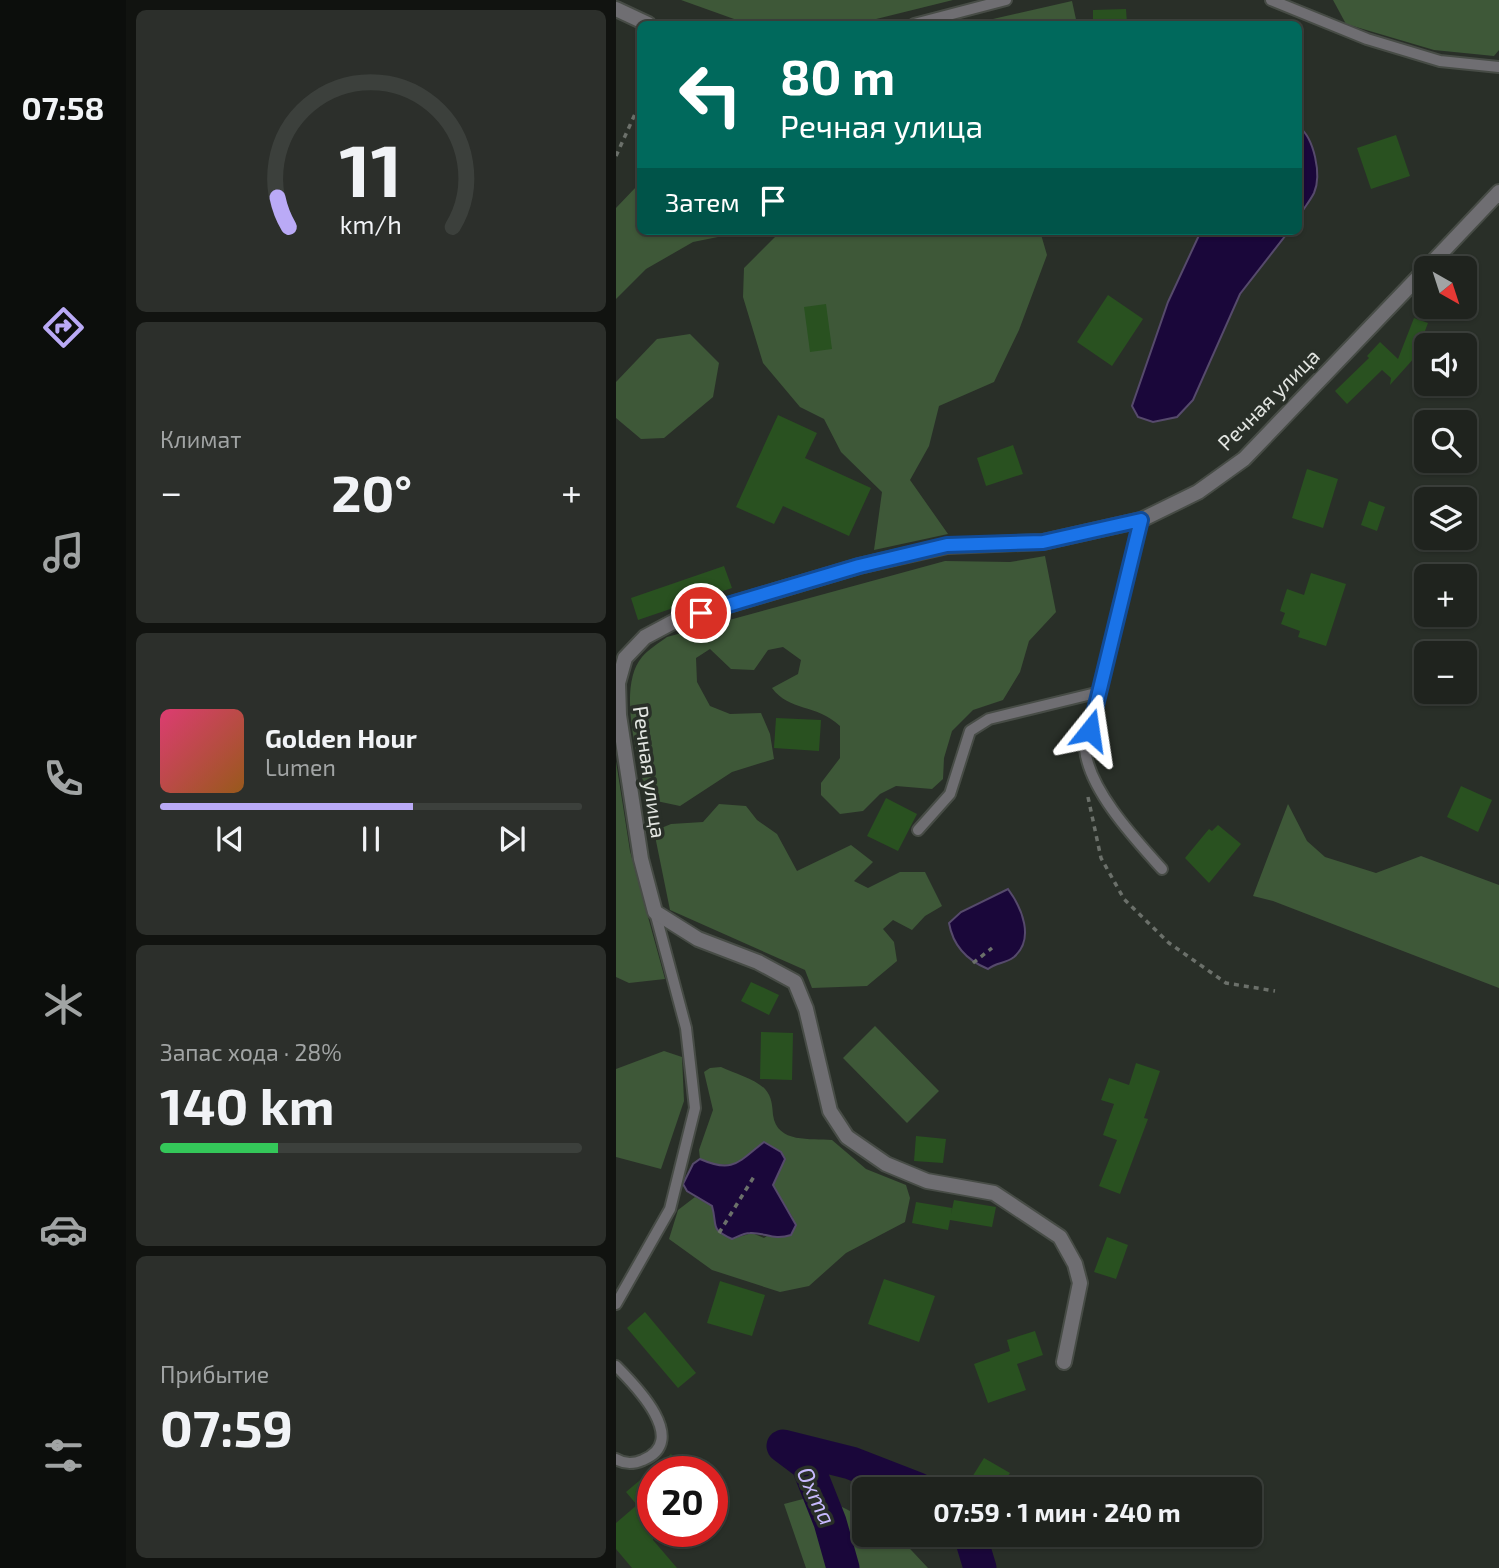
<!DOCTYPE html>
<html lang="ru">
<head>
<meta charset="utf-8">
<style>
  body { margin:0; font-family:"Exo 2",sans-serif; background:#2c2f2b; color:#f1f3f6; height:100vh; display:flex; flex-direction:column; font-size:26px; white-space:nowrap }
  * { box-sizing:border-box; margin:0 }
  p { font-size:23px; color:#a1a4a4 }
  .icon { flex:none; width:38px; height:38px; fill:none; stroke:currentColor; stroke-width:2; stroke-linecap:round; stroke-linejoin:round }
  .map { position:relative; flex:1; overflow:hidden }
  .panel { display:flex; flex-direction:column; gap:10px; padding:10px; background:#111310; width:490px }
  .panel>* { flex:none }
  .top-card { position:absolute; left:21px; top:21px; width:665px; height:214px; border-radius:10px; box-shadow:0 2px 5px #0004,0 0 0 2px #3c403c; background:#00695c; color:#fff; overflow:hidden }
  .needle { width:46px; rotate:141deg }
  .fabs { position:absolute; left:798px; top:256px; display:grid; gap:14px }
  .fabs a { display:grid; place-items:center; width:63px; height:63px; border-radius:10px; background:#1f231e; box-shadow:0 2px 5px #0004,0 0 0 2px #3c403c; font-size:35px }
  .speed { position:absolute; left:21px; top:1456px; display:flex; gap:14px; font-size:35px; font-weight:700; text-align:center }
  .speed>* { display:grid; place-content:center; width:91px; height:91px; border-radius:50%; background:#1f231e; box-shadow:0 2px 5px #0004,0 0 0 2px #3c403c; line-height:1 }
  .speed .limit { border:10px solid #d22; background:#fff; color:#111 }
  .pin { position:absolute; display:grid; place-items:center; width:60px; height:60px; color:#fff; margin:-30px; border:4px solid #fff; border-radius:50%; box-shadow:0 2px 7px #0007 }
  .me { position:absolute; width:77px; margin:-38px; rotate:15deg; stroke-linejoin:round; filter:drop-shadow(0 0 5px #0008) }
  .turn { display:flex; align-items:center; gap:24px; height:147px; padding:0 28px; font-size:32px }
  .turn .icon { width:91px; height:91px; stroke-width:2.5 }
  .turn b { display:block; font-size:49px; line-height:60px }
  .then { display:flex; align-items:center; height:66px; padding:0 28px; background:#0003; gap:14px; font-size:26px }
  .big { font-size:52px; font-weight:700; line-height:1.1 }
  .panel .tile { flex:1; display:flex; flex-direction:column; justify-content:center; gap:10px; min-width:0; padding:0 24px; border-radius:10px; background:#2c2f2b }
  .panel .dial { align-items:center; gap:0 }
  .dial svg { height:182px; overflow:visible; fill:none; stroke:#3c403c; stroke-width:7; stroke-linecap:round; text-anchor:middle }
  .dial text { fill:#f1f3f6; stroke:none }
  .song { display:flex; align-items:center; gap:21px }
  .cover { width:84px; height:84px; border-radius:10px; background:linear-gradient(135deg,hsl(340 70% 55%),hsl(30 70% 35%)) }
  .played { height:7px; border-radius:4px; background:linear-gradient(90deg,#baaaf6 60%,#3c403c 60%) }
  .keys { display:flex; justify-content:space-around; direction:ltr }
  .heat { display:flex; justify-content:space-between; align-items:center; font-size:38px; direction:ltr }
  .charge { height:10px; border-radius:5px; background:linear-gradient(90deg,#34c759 28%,#3c403c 0) }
  .trip { position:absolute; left:236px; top:1477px; width:410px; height:70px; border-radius:10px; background:#1f231e; box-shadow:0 2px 5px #0004,0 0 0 2px #3c403c; font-weight:700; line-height:70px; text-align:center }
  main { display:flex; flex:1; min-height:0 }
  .menu { display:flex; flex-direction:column; width:126px; justify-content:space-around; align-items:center; background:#0c0e0c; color:#a1a4a4 }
  .menu .icon { width:49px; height:49px }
  .menu .on { color:#baaaf6 }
  .menu b { font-size:32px; color:#f1f3f6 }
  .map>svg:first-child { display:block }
  .green { fill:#3e5838 }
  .water { fill:#1a073a; stroke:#564a6c; stroke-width:2 }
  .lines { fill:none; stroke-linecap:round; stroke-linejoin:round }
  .river { stroke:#1a073a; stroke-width:33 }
  .building { fill:#295120 }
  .lane-casing { stroke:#474c46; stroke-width:14 }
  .street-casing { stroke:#474c46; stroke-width:18 }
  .path { stroke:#6b706a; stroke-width:3.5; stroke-dasharray:5 5; stroke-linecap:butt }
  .lane { stroke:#6f6e72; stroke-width:10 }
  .street { stroke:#6f6e72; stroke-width:14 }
  .route-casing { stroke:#114b97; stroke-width:18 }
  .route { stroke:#1a73e8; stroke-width:12 }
  .labels { text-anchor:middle; stroke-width:7; stroke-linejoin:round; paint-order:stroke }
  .street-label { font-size:21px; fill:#e2e5e1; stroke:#292f28 }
  .water-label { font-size:23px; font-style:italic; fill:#c7b9fd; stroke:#292f28 }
</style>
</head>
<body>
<main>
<nav class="menu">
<b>07:58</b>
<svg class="icon on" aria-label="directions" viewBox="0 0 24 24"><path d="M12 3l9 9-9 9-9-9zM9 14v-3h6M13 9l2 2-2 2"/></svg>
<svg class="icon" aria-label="music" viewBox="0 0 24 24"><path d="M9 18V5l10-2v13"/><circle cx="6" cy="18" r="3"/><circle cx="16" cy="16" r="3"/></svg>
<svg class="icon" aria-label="phone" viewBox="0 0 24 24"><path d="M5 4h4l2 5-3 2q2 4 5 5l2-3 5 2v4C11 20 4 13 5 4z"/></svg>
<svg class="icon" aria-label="climate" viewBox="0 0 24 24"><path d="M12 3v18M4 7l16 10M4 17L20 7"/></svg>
<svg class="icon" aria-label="car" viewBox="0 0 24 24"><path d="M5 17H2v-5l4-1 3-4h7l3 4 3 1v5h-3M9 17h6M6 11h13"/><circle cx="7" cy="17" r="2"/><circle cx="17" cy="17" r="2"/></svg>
<svg class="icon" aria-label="filters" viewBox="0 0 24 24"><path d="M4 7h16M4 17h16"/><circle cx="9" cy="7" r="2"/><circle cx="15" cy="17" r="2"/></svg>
</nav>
<section class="panel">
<div class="tile dial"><svg viewBox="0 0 100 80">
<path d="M14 69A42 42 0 1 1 86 69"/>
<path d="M14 69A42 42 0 0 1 9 56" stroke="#baaaf6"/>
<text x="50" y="56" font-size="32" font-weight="700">11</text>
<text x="50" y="72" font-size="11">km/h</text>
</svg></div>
<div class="tile"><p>Климат</p>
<div class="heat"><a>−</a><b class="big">20°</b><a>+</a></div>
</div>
<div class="tile">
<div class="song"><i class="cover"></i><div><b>Golden Hour</b><p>Lumen</p></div></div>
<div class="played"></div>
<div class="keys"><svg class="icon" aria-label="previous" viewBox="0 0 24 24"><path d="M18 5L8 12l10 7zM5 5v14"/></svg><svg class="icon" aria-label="pause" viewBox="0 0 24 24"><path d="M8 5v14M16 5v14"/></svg><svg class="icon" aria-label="next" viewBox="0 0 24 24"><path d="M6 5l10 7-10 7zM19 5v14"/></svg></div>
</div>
<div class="tile"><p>Запас хода · 28%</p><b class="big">140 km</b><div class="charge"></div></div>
<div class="tile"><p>Прибытие</p><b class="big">07:59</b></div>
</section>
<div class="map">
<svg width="883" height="1568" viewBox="0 0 883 1568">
  <rect width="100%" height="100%" fill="#292f28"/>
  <!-- green -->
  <g class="green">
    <polygon points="65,0 337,0 240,24 132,24"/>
    <polygon points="717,0 883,0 883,50 878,56 818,50 730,24"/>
    <polygon points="456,1 461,24 355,24"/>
    <polygon points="24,168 24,231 132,231 77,242 30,269 0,299 0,208 20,187"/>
    <polygon points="165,231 424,231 431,255 403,330 378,382 323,406 313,446 294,480 332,534 258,550 266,492 225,452 208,419 184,407 147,363 127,297 128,268"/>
    <polygon points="74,334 103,363 97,397 48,438 25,439 0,418 0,382 41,339"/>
    <path d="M429,556l11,56 -27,29 -9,31 -17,28 -30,10 -21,21 -8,27 -1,21 -11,10 -36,-3 -16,8 -17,17 -23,3 -19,-19v-12l19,-25v-32c-25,-23 -50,-14 -68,-38l26,-14 3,-14 -18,-13 -15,3 -14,20 -23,-1 -21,-20 -14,9 1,24 13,24 20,8 31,-1 9,21 4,25 -42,13 -52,34 -33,-7c-8,-37 -31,-111 -5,-142 7,-8 17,-14 25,-20l278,-76 65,1z"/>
    <polygon points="0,761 14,851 49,979 13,983 0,977"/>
    <polygon points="103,804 130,806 141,820 161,834 181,871 235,845 257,862 238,881 252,888 284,872 309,872 326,906 309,916 296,930 277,920 267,929 278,942 281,961 251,986 196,988 189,970 54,910 38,831 55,824 87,822"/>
    <polygon points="672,804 691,841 709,857 760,873 805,856 883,885 883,988 657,901 637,896"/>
    <polygon points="259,1026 323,1091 291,1123 227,1058"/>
    <polygon points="48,1051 66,1057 68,1101 45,1169 0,1157 0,1069"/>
    <path d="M105,1067c13,6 34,12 44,22 7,8 7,16 8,26 4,29 38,23 59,25l34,29 40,16 4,13 -5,24 -59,31 -37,33 -29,6 -68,-22 -43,-31 9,-29 17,-13 17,9 20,33 20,-6 12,5 29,-20 -20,-33 12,-26 -27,-13c-16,21 -35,23 -58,13l-1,-9 14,-40 -9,-38 6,-4z"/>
    <polygon points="202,1495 248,1518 248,1535 281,1535 312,1568 190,1568 168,1504"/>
  </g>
  <!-- water -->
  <g class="water">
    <path d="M683,127c15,11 23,48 15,66 -4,8 -11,16 -15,24z"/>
    <polygon points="585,231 673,231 624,294 577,400 561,417 537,422 522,417 516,406 552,302"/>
    <path d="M392,889c14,19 27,50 6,68 -9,7 -17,5 -26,12 -22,-9 -35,-23 -39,-46l12,-11z"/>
    <path d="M148,1142l17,10 4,7 -12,26 23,40 -5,10c-18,6 -26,-3 -41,-2 -6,0 -13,4 -18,6 -23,-11 -14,-12 -20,-33l-25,-15 -4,-7 10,-20 7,-5c34,15 39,2 64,-17z"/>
  </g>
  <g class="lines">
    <!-- river -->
    <g class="river">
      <polyline points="354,1535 364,1568"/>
      <polyline points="227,1568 214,1522 191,1464 167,1446 235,1463 302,1489"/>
    </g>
  </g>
  <!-- building -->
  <g class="building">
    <polygon points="510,9 511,24 477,24 477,10"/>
    <polygon points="780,135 794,176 755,189 741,148"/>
    <polygon points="492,295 527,319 496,366 461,342"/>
    <polygon points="210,304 216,349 194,352 188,307"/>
    <polygon points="798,318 812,323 799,357 774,385 775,378 766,370 731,404 719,391 753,358 751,356 764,342 782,359"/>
    <polygon points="162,415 201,433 189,458 255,488 233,536 167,506 158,524 120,507"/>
    <polygon points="397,445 407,474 370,486 361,458"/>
    <polygon points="691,469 722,479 707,528 676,518"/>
    <polygon points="753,501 769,507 761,531 745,525"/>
    <polygon points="108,566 116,588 22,620 15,598"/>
    <polygon points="695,573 730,584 710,646 682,637 684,631 665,624 669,613 664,611 671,589 688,595"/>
    <polygon points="160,718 205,720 203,751 158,748"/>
    <polygon points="845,786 876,800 862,832 831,817"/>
    <polygon points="270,798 301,814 282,851 251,836"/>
    <polygon points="602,825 625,844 593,883 569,858 593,829 596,831"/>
    <polygon points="135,982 163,995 153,1015 125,1001"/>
    <polygon points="145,1032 177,1033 176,1080 144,1079"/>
    <polygon points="520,1063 544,1071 528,1118 532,1119 504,1194 483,1186 501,1140 487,1135 498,1104 485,1100 493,1078 513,1085"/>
    <polygon points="300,1136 330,1139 327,1163 298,1161"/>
    <polygon points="338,1200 380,1207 376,1227 334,1220 332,1230 296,1223 300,1202 336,1208 335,1214"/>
    <polygon points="491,1237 512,1245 500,1279 478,1272"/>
    <polygon points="268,1279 319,1296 303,1342 252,1324"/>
    <polygon points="104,1281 149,1295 136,1336 91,1323"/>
    <polygon points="29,1312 80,1373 62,1388 11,1328"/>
    <polygon points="419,1331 427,1355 401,1364 410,1390 372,1403 358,1364 394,1351 391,1340"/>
    <polygon points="55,1454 70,1472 37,1472 37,1540 61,1568 16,1568 0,1549 0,1523 21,1505 10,1492"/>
    <polygon points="368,1458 394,1473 383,1489 365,1489 353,1482"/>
  </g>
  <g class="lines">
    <!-- lane casing -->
    <g class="lane-casing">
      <g id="lane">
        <polyline points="655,0 751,39 824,61 883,67"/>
        <polyline points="298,24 390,0"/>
        <path d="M525,520l-56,229c4,41 50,90 77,120"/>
        <polyline points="302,830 334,794 354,731 373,719 484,692"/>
        <polyline points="0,1304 54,1209 79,1108 70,1028 39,912"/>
        <path d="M0,1366c20,20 74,75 27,94 -9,4 -19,4 -27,-1"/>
      </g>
    </g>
    <!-- street casing -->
    <g class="street-casing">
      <g id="street">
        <polyline points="0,9 32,24"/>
        <polyline points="811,268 883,192"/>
        <polyline points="448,1362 464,1283 459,1264 444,1237 378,1193 311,1181 270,1164 231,1137 214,1111 190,1009 179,982 142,962 82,939 39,912 25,859 3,715 2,683 9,658 29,637 59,621 243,566 331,546 427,542 525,520 582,492 628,459 810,269"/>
      </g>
    </g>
    <!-- path -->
    <g class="path">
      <polyline points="0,156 24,103"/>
      <polyline points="472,797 485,858 508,899 553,943 610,983 659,991"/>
      <polyline points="357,963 376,948"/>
      <polyline points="103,1233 139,1175"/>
    </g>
    <!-- lane -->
    <use href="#lane" class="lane"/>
    <!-- street -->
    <use href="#street" class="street"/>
  </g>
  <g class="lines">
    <!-- route casing -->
    <g class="route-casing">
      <polyline id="route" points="85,613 243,566 331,545 427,542 525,520 474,730"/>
    </g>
    <!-- route -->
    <use href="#route" class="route"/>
  </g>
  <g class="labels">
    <!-- street labels -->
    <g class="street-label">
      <text transform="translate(653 400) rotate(-45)" y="7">Речная улица</text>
      <text transform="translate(33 772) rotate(82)" y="7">Речная улица</text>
    </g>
    <!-- water labels -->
    <g class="water-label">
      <text transform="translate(200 1496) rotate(65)" y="8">Охта</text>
    </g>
  </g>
</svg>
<div class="fabs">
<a><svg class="needle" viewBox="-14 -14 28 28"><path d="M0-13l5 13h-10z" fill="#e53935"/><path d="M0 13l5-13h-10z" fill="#a1a4a4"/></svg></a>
<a><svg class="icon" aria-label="sound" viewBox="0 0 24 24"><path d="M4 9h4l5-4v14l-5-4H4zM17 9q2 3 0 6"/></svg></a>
<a><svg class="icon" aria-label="search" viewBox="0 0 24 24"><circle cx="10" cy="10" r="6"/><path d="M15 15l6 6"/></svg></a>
<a><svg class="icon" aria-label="layers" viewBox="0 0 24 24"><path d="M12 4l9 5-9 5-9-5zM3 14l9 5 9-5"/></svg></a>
<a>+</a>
<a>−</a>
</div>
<div class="speed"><div class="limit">20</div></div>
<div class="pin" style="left:85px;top:613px;background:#d93025"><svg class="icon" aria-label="arrive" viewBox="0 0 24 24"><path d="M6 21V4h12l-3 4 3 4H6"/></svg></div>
<svg class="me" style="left:474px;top:730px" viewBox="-20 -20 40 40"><path d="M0-17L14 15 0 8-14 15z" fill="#1a73e8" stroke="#fff" stroke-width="4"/></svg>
<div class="trip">07:59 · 1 мин · 240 m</div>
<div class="top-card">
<div class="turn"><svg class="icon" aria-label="left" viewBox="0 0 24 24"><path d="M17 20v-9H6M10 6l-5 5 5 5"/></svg><div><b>80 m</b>Речная улица</div></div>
<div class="then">Затем<svg class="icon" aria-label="arrive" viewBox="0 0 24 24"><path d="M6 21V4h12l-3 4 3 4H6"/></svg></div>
</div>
</div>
</main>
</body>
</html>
